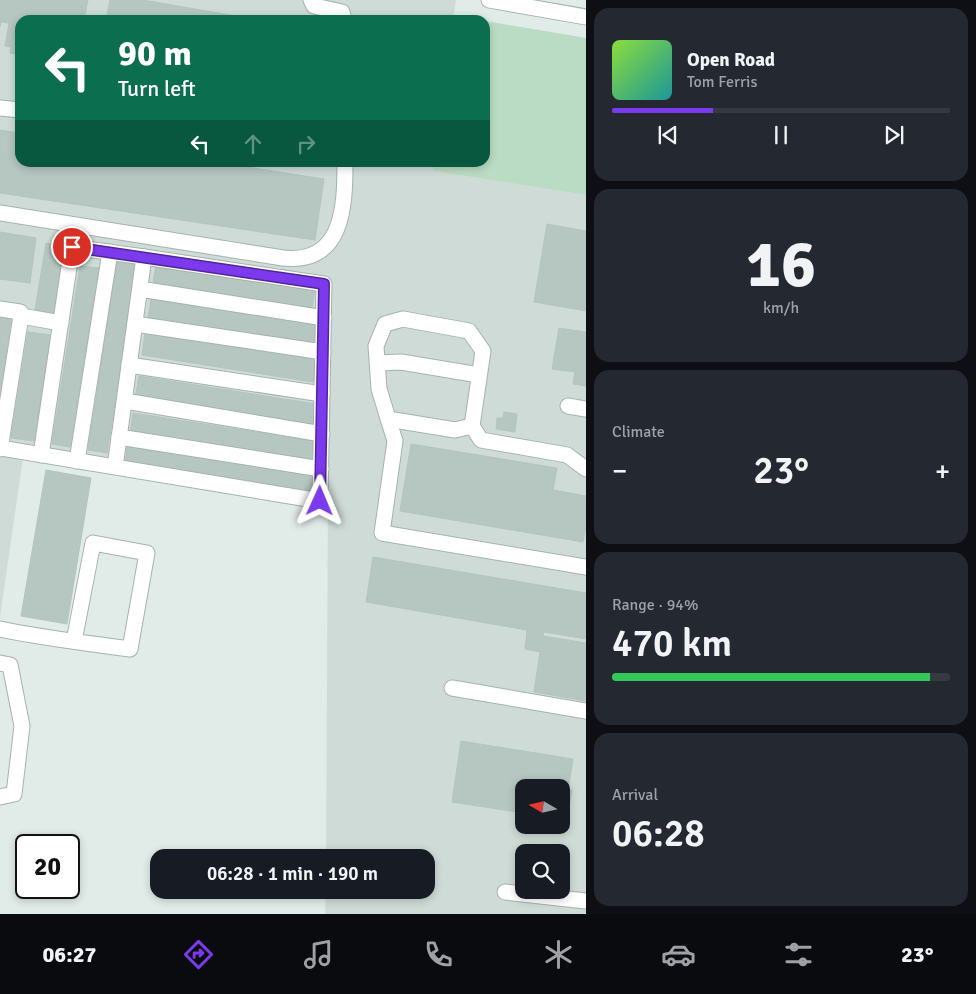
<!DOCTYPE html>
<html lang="en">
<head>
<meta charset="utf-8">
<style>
  body { margin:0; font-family:Signika,sans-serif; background:#242831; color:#f1f3f6; height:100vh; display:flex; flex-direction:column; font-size:19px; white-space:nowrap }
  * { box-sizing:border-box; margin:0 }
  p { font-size:16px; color:#9ea1a6 }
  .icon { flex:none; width:28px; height:28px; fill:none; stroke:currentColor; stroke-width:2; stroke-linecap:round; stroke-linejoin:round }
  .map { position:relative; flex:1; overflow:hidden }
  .details { display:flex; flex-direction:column; gap:8px; padding:8px; background:#0d0f14; width:390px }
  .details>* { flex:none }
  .top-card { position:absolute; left:15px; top:15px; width:475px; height:152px; border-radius:15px; box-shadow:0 2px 8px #0003; background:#0b6e4f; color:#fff; overflow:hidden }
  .needle { width:32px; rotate:279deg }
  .buttons { position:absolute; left:515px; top:779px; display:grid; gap:10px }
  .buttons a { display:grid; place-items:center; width:55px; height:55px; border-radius:10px; background:#171b24; box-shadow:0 2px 8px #0003; font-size:25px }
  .speed { position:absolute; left:15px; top:834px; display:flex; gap:10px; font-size:25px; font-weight:700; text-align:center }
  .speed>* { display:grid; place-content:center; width:65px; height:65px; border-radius:50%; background:#171b24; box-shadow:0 2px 8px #0003; line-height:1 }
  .speed .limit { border:2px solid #111; border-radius:8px; background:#fff; color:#111 }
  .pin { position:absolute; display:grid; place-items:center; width:42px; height:42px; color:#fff; margin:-21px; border:2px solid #fff; border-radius:50%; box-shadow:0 1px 5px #0007 }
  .me { position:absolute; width:55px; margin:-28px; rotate:1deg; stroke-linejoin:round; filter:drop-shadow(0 0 4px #0008) }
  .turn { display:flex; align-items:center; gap:18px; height:105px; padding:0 20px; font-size:22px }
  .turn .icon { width:65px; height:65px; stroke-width:2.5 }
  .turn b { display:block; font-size:35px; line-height:42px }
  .lanes { display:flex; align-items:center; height:48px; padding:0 20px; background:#0003; justify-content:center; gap:25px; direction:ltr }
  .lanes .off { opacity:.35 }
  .big { font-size:38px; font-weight:600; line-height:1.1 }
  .details .widget { flex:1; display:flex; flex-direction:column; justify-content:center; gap:8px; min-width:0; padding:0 18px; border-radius:15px; background:#242831 }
  .details .dial { align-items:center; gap:0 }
  .dial b { font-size:65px; line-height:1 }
  .song { display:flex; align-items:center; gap:15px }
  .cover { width:60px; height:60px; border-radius:8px; background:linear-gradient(135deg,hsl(90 70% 55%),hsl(180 70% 35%)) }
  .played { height:5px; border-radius:2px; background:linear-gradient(90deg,#7c3aed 30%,#363941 30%) }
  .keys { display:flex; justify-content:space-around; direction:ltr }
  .heat { display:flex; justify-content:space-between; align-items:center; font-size:28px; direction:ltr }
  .charge { height:8px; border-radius:4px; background:linear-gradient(90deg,#34c759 94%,#363941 0) }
  .trip { position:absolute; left:150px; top:849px; width:285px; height:50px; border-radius:15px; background:#171b24; box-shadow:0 2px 8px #0003; font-weight:600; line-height:50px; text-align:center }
  .dock { display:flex; height:80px; justify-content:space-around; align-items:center; background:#090b0e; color:#9ea1a6 }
  .dock .icon { width:35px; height:35px }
  .dock .active { color:#7c3aed }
  .dock b { font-size:22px; color:#f1f3f6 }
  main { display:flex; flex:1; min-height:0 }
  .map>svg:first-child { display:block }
  .built { fill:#cfdbd6; fill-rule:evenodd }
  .green { fill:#badcc4 }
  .building { fill:#b6c6c0; stroke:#b3c5be }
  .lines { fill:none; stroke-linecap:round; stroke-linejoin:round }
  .minor-casing { stroke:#a4b3ae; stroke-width:17 }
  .minor { stroke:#fff; stroke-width:15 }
  .route-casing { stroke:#51269a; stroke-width:12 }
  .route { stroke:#7c3aed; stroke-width:9 }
</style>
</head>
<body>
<main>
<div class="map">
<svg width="586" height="914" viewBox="0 0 586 914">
  <rect width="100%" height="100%" fill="#e1ebe7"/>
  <!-- built -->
  <path class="built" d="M0,0h456l-3,20h-433v142l414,1 -1,8 153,24v719h-261l1,-24h100v-32l-100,-1 2,-349 -305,-50 -23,159zM524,788h37v37h-37zM524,852h37v38h-37z"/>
  <!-- green -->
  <polygon class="green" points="485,21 586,38 586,195 433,171 434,163 485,162"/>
  <!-- building -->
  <g class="building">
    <polygon points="0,0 88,0 84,20 20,20 20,55 10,53 11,47 5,46 9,23 1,22 0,27"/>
    <polygon points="110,0 143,0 259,20 106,20"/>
    <polygon points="0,130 20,133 20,162 215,162 324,179 315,240 0,193"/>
    <polygon points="547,224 586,231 586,311 534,302"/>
    <polygon points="0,232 36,238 30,283 0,279"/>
    <polygon points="46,243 65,246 54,313 35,310"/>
    <polygon points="118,256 138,259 107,453 88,450"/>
    <polygon points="156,265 315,290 312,308 153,284"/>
    <polygon points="80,266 99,268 70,447 52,444"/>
    <polygon points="151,299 317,325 314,344 148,318"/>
    <polygon points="0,311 12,313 0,395"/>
    <polygon points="559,328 586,332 586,386 573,384 575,372 552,369"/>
    <polygon points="28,332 51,335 34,441 11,438"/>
    <polygon points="145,333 316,360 313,382 142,355"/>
    <polygon points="139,376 316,404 313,426 135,398"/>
    <polygon points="504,412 517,414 515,432 496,429 497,418 503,418"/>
    <polygon points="133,413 314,441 311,460 130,432"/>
    <polygon points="411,444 557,468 553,490 586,496 586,527 583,542 400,511"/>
    <polygon points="127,447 313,475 310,494 125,465"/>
    <polygon points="46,470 91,478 67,624 21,616"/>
    <polygon points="373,557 586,593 586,639 544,632 543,636 586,643 586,701 534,692 540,652 525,649 527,630 366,602"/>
    <polygon points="461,741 573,759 568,790 572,790 569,807 565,807 563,819 561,819 561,788 524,788 524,813 452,802"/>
  </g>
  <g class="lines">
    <!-- minor casing -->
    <g class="minor-casing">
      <g id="minor">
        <polyline points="311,0 314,6 342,12 344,20"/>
        <polyline points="489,0 586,17"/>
        <polyline points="0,108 20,110"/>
        <path d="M0,213l283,45c60,6 62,-50 62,-96"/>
        <polyline points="140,289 324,318"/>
        <polyline points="0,309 20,312 21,316"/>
        <polyline points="135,324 323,352"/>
        <polyline points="378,363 401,362 479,375"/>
        <polyline points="129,365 322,394"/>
        <polyline points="125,401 322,434"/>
        <polyline points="568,406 586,409"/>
        <polyline points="388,419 455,430 472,426"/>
        <polyline points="119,437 321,469"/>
        <polyline points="0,448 320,501 324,284 144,257 115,467"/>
        <polyline points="0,449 21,316 61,323"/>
        <polyline points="41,455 72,247 144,257"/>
        <polyline points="77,461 110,252"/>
        <polyline points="586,469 567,455 481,440 472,426 483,351 469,331 403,319 385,324 376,346 379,389 395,441 382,533 586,567"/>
        <path d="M0,629c43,9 87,14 130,20l17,-96 -54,-10 -19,98"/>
        <polyline points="0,663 10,665 22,726 14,794 0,797"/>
        <polyline points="452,688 586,711"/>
        <polyline points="505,892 586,901"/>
      </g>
    </g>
    <!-- minor -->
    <use href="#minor" class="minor"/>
  </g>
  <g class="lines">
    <!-- route casing -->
    <g class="route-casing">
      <polyline id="route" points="72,247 324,284 320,501"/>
    </g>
    <!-- route -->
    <use href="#route" class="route"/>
  </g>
</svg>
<div class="buttons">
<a><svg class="needle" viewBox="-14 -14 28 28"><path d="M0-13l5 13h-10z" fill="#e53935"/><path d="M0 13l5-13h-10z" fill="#9ea1a6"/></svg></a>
<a><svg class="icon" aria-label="search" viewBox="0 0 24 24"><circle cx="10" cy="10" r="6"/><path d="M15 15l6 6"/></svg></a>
</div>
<div class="speed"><div class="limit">20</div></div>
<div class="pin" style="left:72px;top:247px;background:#d93025"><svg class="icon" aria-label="arrive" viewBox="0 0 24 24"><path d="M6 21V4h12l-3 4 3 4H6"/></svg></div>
<svg class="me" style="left:320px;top:501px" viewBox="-20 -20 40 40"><path d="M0-17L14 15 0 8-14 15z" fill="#7c3aed" stroke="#fff" stroke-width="4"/></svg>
<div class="trip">06:28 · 1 min · 190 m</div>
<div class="top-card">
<div class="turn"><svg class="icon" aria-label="left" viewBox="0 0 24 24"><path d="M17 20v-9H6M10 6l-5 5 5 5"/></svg><div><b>90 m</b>Turn left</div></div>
<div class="lanes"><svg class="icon" aria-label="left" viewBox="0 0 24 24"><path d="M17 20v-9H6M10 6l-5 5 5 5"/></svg><svg class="icon off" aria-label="ahead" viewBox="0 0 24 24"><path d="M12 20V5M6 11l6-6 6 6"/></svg><svg class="icon off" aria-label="right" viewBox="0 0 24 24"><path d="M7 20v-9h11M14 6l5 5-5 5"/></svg></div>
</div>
</div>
<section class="details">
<div class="widget">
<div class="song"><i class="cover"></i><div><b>Open Road</b><p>Tom Ferris</p></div></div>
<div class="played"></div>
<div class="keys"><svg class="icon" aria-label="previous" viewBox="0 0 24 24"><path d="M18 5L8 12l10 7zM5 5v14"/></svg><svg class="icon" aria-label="pause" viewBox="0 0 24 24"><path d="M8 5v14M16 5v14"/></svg><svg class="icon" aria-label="next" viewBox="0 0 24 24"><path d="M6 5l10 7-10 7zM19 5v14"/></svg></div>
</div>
<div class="widget dial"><b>16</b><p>km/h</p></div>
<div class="widget"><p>Climate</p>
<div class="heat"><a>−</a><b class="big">23°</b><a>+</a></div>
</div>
<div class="widget"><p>Range · 94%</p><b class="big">470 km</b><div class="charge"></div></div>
<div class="widget"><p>Arrival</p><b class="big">06:28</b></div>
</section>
</main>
<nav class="dock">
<b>06:27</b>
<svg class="icon active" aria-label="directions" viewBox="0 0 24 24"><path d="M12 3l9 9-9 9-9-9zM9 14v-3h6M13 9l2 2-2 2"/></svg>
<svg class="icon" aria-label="music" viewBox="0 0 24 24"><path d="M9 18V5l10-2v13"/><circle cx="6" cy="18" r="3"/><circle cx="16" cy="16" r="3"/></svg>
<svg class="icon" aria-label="phone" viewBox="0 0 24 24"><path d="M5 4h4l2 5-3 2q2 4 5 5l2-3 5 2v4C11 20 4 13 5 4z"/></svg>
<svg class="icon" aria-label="climate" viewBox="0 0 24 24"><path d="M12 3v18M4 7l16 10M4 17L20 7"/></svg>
<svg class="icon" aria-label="car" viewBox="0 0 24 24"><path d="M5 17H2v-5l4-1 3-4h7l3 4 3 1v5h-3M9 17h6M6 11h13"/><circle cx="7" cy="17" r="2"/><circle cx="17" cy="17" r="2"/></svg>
<svg class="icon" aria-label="filters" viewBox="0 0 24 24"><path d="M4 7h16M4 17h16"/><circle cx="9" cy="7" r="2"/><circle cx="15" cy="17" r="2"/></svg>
<b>23°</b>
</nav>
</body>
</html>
